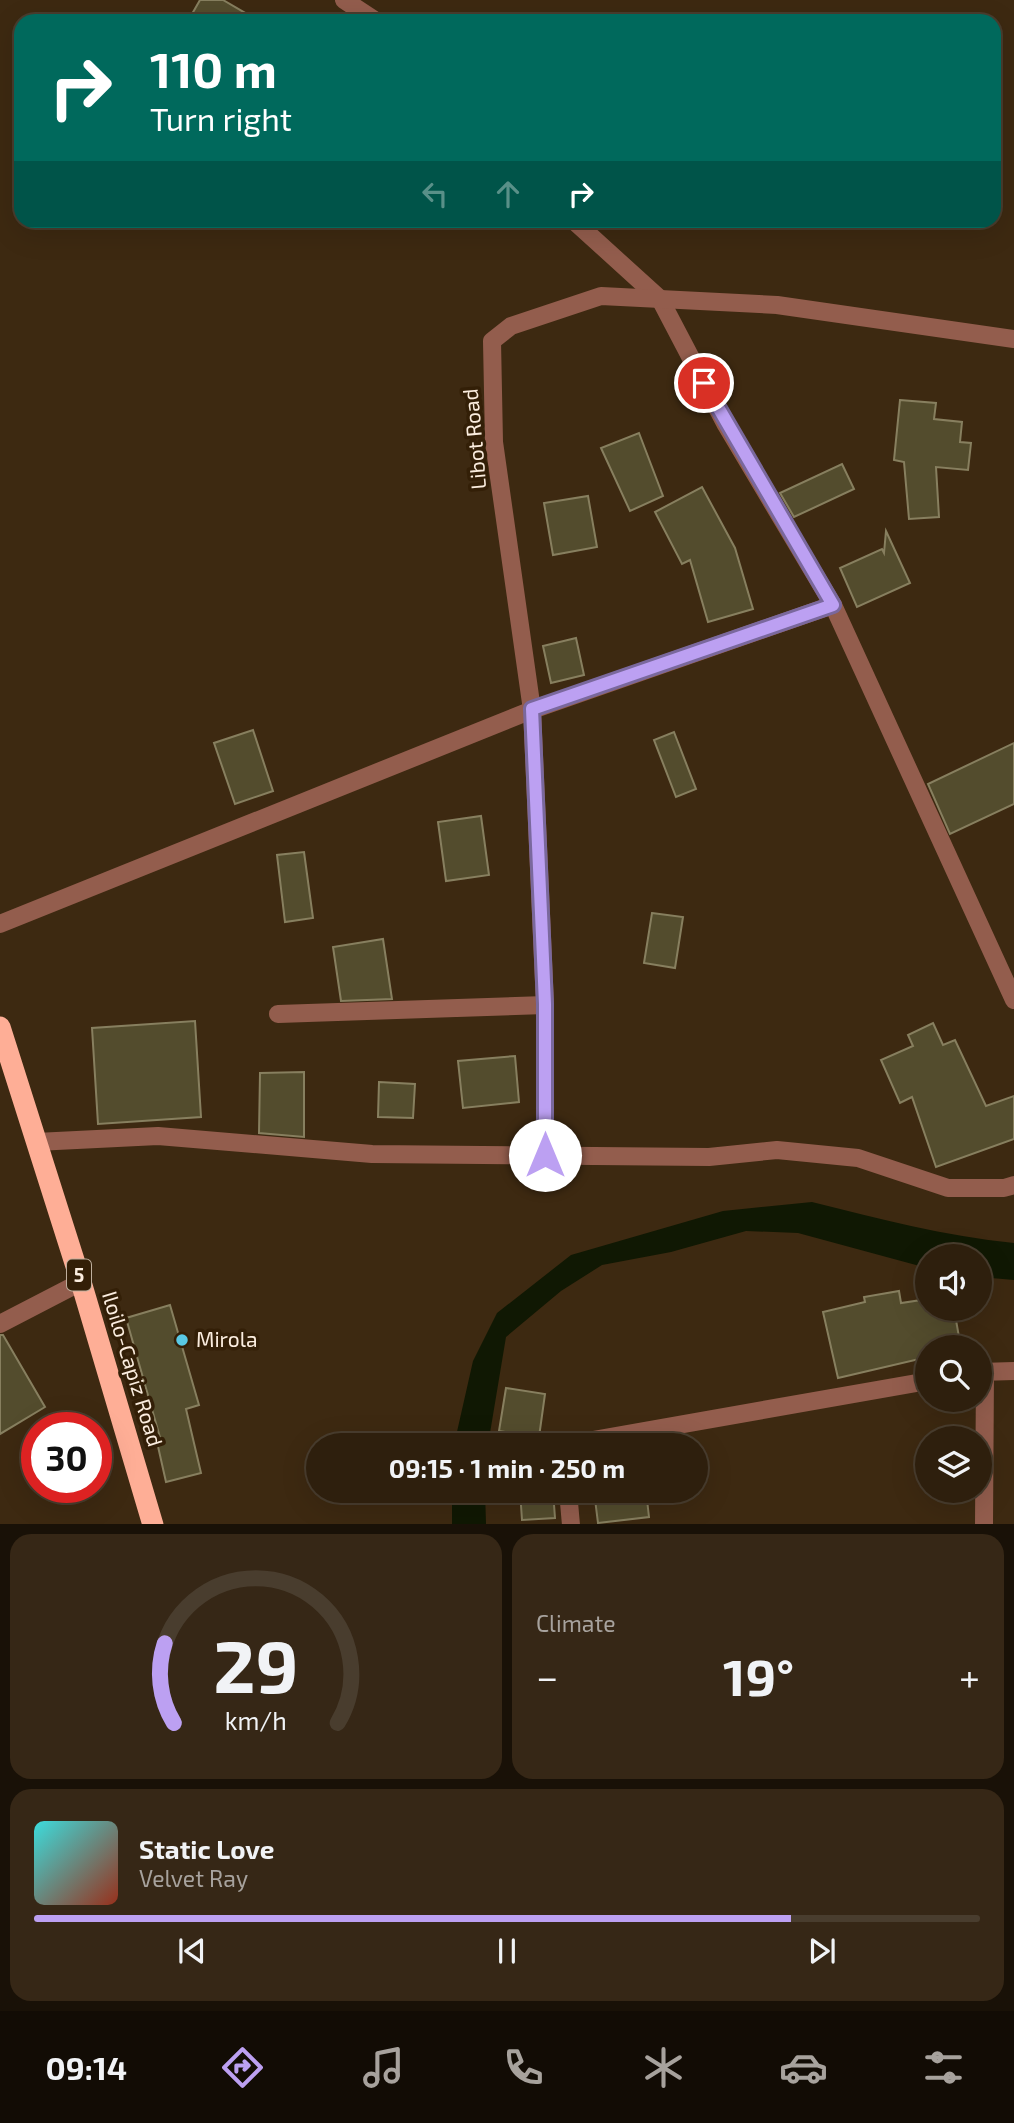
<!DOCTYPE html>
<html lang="en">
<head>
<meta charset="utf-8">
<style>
  body { margin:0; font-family:"Exo 2",sans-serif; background:#362716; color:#f1f3f6; height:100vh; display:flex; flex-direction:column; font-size:26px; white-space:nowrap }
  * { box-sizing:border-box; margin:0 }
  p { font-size:23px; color:#a7a29d }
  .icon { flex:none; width:38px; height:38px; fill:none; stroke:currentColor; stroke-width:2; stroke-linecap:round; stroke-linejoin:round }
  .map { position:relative; height:1524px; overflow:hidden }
  .panel { display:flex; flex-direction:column; gap:10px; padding:10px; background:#191107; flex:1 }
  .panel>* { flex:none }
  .guide { position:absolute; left:14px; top:14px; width:987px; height:214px; border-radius:21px; box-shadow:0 7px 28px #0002,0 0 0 2px #493d2e; background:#00695c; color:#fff; overflow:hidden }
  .controls { position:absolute; left:915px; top:1244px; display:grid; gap:14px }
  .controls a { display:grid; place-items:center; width:77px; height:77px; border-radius:50%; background:#2e1f0d; box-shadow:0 7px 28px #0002,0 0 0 2px #493d2e; font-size:35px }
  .speed { position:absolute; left:21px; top:1412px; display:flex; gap:14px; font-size:35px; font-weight:700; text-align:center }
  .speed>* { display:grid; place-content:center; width:91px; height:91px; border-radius:50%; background:#2e1f0d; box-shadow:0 7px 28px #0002,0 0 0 2px #493d2e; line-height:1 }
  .speed .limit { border:10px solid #d22; background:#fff; color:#111 }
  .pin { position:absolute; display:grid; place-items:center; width:60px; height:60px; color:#fff; margin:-30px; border:4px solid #fff; border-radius:50%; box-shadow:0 2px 7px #0007 }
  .me { position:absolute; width:77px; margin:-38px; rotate:0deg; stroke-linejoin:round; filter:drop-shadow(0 0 5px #0008) }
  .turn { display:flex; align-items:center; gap:24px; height:147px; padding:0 21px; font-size:32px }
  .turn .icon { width:91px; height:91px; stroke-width:2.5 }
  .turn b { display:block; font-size:49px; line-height:60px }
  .lanes { display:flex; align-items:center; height:66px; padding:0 21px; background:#0003; justify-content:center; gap:35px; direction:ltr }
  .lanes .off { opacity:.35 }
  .big { font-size:52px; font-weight:700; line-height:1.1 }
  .panel .tile { flex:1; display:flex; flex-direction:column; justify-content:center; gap:10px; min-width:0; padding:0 24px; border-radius:21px; background:#362716 }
  .panel .dial { align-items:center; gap:0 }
  .dial svg { height:182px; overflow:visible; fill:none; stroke:#493d2e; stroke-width:7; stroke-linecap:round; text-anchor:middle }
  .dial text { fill:#f1f3f6; stroke:none }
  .song { display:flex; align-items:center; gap:21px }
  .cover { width:84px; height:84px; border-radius:10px; background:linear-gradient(135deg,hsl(180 70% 55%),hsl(10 70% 35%)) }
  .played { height:7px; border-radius:4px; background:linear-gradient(90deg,#bca0f2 80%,#493d2e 80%) }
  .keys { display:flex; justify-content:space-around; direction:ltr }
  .heat { display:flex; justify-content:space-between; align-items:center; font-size:38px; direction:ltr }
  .panel .tiles { flex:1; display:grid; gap:10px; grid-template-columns:1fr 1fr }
  .tile:last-child { grid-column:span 2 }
  .trip { position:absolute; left:306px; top:1433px; width:402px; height:70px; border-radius:35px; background:#2e1f0d; box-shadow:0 7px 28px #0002,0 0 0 2px #493d2e; font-weight:700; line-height:70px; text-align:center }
  .tab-bar { display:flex; height:112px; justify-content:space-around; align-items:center; background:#120c05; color:#a7a29d }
  .tab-bar .icon { width:49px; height:49px }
  .tab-bar .selected { color:#bca0f2 }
  .tab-bar b { font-size:32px; color:#f1f3f6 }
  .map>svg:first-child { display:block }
  .water { fill:#101803 }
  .building { fill:#534c2d; stroke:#877f5f; stroke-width:2 }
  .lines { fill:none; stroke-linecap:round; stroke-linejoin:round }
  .minor { stroke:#935d4d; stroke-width:18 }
  .highway { stroke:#feae96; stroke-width:21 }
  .route-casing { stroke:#7a689d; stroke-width:18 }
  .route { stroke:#bca0f2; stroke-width:12 }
  .poi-dot { fill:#59c8e4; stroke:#331f07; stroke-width:2.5 }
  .labels { text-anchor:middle; stroke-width:7; stroke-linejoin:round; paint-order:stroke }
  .shield { fill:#331f07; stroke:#bfaf9e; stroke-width:2 }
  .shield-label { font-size:19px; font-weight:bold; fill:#fbeddf }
  .street-label { font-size:21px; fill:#fbeddf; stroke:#331f07 }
  .poi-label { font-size:21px; fill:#fbeddf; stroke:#331f07; text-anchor:start }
</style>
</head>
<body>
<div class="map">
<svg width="1014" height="1525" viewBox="0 0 1014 1525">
  <rect width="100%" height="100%" fill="#3d2911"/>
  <!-- water -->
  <g class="water">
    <path d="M812,1202c67,17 133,34 202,41v37l-34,-3v-21h-52l-1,12 -129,-35 -52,-2 -75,21 -69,13 -41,26 -55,46 -18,108h-34l19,-84 24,-48 74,-58 152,-44z"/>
    <polygon points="452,1491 485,1491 486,1524 452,1524"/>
  </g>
  <!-- building -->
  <g class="building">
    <polygon points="200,0 223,0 259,21 188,21"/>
    <polygon points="900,400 936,403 934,419 962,422 960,442 971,443 968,470 936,467 939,517 909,519 904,462 894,460"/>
    <polygon points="639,433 663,496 630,511 601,448"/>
    <polygon points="842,464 854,489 794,517 780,493"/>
    <polygon points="702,487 735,548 753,609 708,622 690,560 682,564 655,512"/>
    <polygon points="588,496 597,547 553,555 544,503"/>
    <polygon points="886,531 910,583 857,607 840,568 882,549 884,553"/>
    <polygon points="576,638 584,675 551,683 543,646"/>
    <polygon points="253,730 273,791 235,804 214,743"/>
    <polygon points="674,732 696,789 676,797 654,740"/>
    <polygon points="1014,743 1014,804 950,834 928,784"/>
    <polygon points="481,816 489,875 446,881 438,822"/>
    <polygon points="304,852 313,918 285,922 277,855"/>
    <polygon points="652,913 683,917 675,968 644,963"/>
    <polygon points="383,939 392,999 341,1001 333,947"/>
    <polygon points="195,1021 201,1117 98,1124 92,1028"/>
    <polygon points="933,1023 943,1045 955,1040 986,1106 1014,1096 1014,1139 936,1167 912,1097 900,1103 881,1060 913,1046 908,1035"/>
    <polygon points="515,1056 519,1102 463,1108 458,1061"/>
    <polygon points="304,1072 304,1137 259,1133 260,1073"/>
    <polygon points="379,1082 415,1084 413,1118 378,1117"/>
    <polygon points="899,1291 901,1303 928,1299 928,1309 954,1309 961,1348 928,1348 928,1357 838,1378 823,1312 865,1302 864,1297"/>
    <polygon points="170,1305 199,1405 186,1409 201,1473 166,1482 157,1442 161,1441 126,1318"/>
    <polygon points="0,1335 3,1335 45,1407 0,1434"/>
    <polygon points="506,1388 545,1394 539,1437 499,1431"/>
    <polygon points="520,1491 553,1491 555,1518 522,1520"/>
    <polygon points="594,1491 646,1491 649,1517 598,1523"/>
  </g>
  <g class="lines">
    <!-- minor -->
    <g class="minor">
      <polyline points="344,0 376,21"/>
      <polyline points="573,220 660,299 726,425 833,605 1014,1000"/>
      <polyline points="0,924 532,710 833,605"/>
      <polyline points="278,1014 545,1005"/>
      <polyline points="36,1142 158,1136 372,1154 709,1157 777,1150 858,1158 948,1188 1004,1188 1014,1185"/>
      <polyline points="545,1155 545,1005 532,710 494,442 492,341 511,326 601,296 777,305 1014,339"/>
      <polyline points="0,1324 81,1282"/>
      <polyline points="980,1372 1014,1371"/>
      <polyline points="583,1446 593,1440 928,1381"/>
      <polyline points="568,1491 571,1525"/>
      <polyline points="984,1525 985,1371"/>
    </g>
    <!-- highway -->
    <polyline class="highway" points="0,1027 81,1282 153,1525"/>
  </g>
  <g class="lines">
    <!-- route casing -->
    <g class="route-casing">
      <polyline id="route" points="545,1155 545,1004 532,709 833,605 704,383"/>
    </g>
    <!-- route -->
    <use href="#route" class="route"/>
  </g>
  <!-- markers -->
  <circle class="poi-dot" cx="182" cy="1340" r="7"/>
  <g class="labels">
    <!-- shield labels -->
    <rect class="shield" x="67" y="1259.5" width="24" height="31" rx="5"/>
    <g class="shield-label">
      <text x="79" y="1282">5</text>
    </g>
    <!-- street labels -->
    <g class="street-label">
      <text transform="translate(475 439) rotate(-95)" y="7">Libot Road</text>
      <text transform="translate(132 1369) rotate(73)" y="7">Iloilo-Capiz Road</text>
    </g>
    <!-- poi labels -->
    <g class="poi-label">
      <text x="196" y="1347">Mirola</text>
    </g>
  </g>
</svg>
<div class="controls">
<a><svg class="icon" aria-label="sound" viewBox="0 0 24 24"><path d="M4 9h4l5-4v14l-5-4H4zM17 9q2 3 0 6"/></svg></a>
<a><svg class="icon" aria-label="search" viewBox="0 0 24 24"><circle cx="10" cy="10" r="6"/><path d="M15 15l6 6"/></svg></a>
<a><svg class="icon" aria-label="layers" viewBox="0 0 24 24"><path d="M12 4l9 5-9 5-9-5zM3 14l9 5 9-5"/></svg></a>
</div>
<div class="speed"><div class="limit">30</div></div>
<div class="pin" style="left:704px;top:383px;background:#d93025"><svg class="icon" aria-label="arrive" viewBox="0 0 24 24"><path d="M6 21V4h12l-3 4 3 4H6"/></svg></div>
<svg class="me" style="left:545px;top:1155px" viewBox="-20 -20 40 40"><circle r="19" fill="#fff"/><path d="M0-13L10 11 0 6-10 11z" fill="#bca0f2"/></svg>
<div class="trip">09:15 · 1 min · 250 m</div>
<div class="guide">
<div class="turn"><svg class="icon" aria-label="right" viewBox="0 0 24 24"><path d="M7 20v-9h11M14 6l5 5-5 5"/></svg><div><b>110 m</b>Turn right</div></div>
<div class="lanes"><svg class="icon off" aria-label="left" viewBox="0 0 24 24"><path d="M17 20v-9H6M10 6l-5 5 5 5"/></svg><svg class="icon off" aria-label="ahead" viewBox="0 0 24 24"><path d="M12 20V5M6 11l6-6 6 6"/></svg><svg class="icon" aria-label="right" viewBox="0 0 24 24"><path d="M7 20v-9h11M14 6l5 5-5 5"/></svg></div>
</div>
</div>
<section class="panel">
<div class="tiles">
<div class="tile dial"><svg viewBox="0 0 100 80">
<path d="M14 69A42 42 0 1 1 86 69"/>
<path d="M14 69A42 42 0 0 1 10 34" stroke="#bca0f2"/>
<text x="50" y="56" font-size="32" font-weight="700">29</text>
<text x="50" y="72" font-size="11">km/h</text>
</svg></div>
<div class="tile"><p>Climate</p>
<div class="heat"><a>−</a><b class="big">19°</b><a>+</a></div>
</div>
<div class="tile">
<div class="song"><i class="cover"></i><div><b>Static Love</b><p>Velvet Ray</p></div></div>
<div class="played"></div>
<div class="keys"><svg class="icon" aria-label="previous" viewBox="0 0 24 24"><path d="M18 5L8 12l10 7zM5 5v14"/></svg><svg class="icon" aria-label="pause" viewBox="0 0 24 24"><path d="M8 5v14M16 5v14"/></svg><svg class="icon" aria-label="next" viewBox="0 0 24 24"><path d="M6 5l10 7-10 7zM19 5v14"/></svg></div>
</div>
</div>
</section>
<nav class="tab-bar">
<b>09:14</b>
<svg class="icon selected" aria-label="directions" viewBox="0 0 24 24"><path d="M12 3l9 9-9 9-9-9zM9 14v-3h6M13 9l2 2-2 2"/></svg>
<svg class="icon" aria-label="music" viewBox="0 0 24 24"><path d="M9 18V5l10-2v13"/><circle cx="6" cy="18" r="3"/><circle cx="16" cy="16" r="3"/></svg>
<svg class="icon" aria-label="phone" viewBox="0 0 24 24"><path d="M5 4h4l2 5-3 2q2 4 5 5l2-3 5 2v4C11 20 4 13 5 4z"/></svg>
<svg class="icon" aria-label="climate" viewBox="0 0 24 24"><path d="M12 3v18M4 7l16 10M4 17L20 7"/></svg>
<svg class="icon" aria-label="car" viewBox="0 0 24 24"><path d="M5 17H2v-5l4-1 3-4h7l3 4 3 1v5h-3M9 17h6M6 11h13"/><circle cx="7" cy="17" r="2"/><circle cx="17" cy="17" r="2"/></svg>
<svg class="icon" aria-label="filters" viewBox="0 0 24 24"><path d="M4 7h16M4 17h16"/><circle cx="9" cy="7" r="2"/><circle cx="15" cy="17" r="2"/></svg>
</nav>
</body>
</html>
